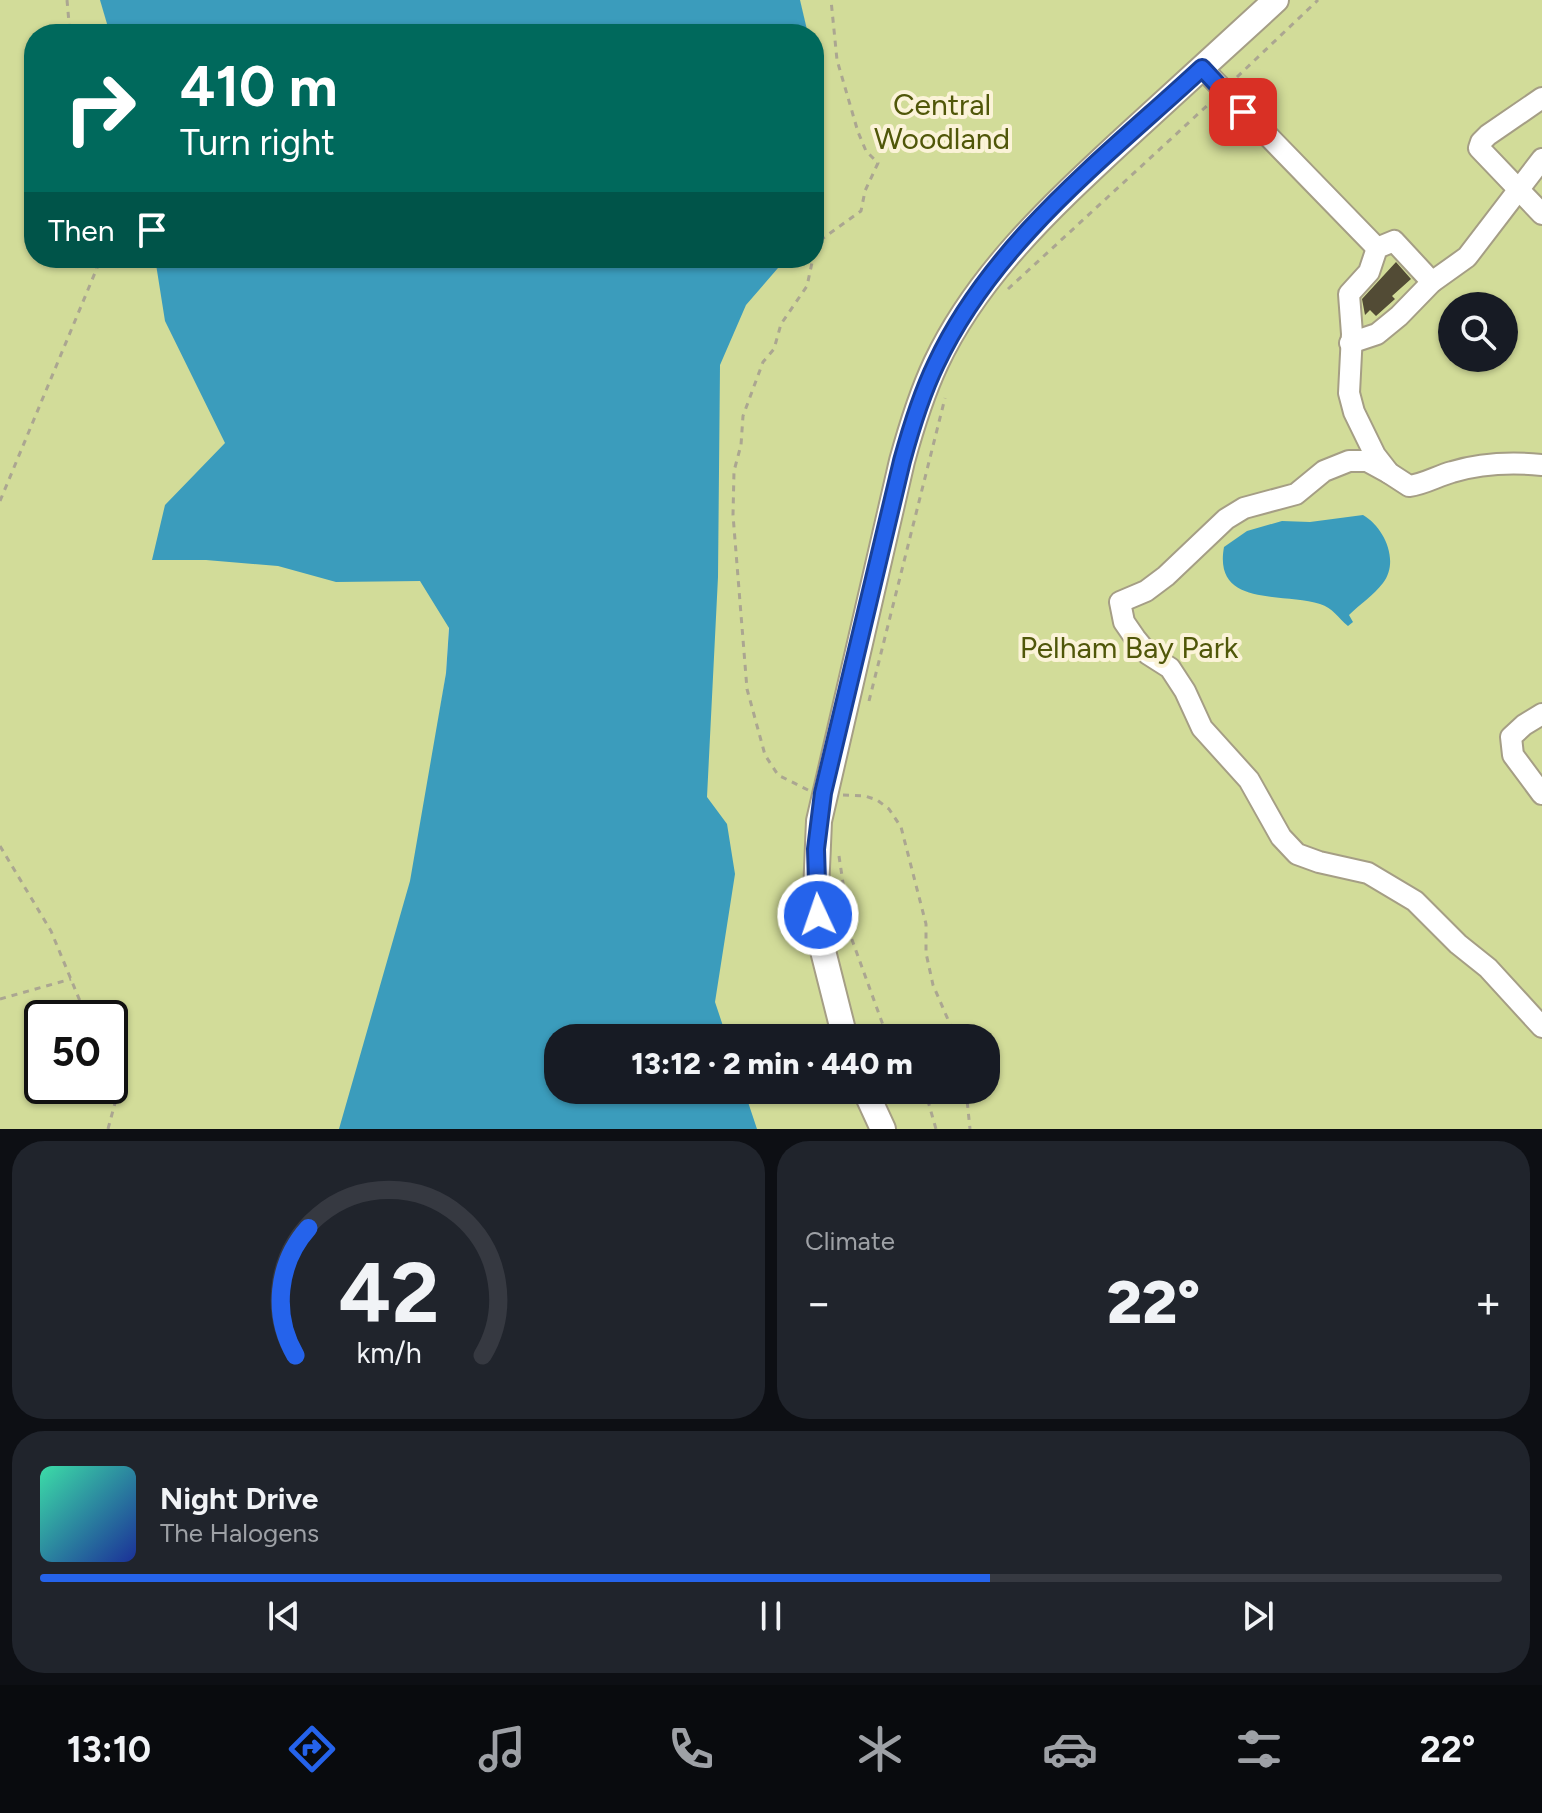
<!DOCTYPE html>
<html lang="en">
<head>
<meta charset="utf-8">
<style>
  body { margin:0; font-family:Figtree,sans-serif; background:#20242c; color:#f1f3f6; height:100vh; display:flex; flex-direction:column; font-size:30px; white-space:nowrap }
  * { box-sizing:border-box; margin:0 }
  p { font-size:26px; color:#9ea1a6 }
  .icon { flex:none; width:44px; height:44px; fill:none; stroke:currentColor; stroke-width:2; stroke-linecap:round; stroke-linejoin:round }
  .map { position:relative; height:1129px; overflow:hidden }
  .details { display:flex; flex-direction:column; gap:12px; padding:12px; background:#0d0f14; flex:1 }
  .details>* { flex:none }
  .banner { position:absolute; left:24px; top:24px; width:800px; height:244px; border-radius:32px; box-shadow:0 2px 6px #0004; background:#00695c; color:#fff; overflow:hidden }
  .buttons { position:absolute; left:1438px; top:292px; display:grid; gap:16px }
  .buttons a { display:grid; place-items:center; width:80px; height:80px; border-radius:50%; background:#171b24; box-shadow:0 2px 6px #0004; font-size:40px }
  .speed { position:absolute; left:24px; top:1000px; display:flex; gap:16px; font-size:40px; font-weight:700; text-align:center }
  .speed>* { display:grid; place-content:center; width:104px; height:104px; border-radius:50%; background:#171b24; box-shadow:0 2px 6px #0004; line-height:1 }
  .speed .limit { border:4px solid #111; border-radius:12px; background:#fff; color:#111 }
  .pin { position:absolute; display:grid; place-items:center; width:68px; height:68px; color:#fff; margin:-34px; border-radius:16px; box-shadow:0 4px 12px #0006 }
  .me { position:absolute; width:88px; margin:-44px; rotate:357deg; stroke-linejoin:round; filter:drop-shadow(0 0 6px #0008) }
  .turn { display:flex; align-items:center; gap:28px; height:168px; padding:0 24px; font-size:36px }
  .turn .icon { width:104px; height:104px; stroke-width:2.5 }
  .turn b { display:block; font-size:56px; line-height:68px }
  .then { display:flex; align-items:center; height:76px; padding:0 24px; background:#0003; gap:16px; font-size:30px }
  .big { font-size:60px; font-weight:800; line-height:1.1 }
  .details .widget { flex:1; display:flex; flex-direction:column; justify-content:center; gap:12px; min-width:0; padding:0 28px; border-radius:32px; background:#20242c }
  .details .dial { align-items:center; gap:0 }
  .dial svg { height:208px; overflow:visible; fill:none; stroke:#363941; stroke-width:7; stroke-linecap:round; text-anchor:middle }
  .dial text { fill:#f1f3f6; stroke:none }
  .song { display:flex; align-items:center; gap:24px }
  .cover { width:96px; height:96px; border-radius:12px; background:linear-gradient(135deg,hsl(160 70% 55%),hsl(230 70% 35%)) }
  .played { height:8px; border-radius:4px; background:linear-gradient(90deg,#2563eb 65%,#363941 65%) }
  .keys { display:flex; justify-content:space-around; direction:ltr }
  .heat { display:flex; justify-content:space-between; align-items:center; font-size:44px; direction:ltr }
  .details .tiles { flex:1; display:grid; gap:12px; grid-template-columns:1fr 1fr }
  .widget:last-child { grid-column:span 2 }
  .trip { position:absolute; left:544px; top:1024px; width:456px; height:80px; border-radius:32px; background:#171b24; box-shadow:0 2px 6px #0004; font-weight:800; line-height:80px; text-align:center }
  .tabs { display:flex; height:128px; justify-content:space-around; align-items:center; background:#090b0e; color:#9ea1a6 }
  .tabs .icon { width:56px; height:56px }
  .tabs .on { color:#2563eb }
  .tabs b { font-size:36px; color:#f1f3f6 }
  .map>svg:first-child { display:block }
  .green { fill:#d2dc99; fill-rule:evenodd }
  .water { fill:#3b9cbc }
  .building { fill:#524b35 }
  .lines { fill:none; stroke-linecap:round; stroke-linejoin:round }
  .minor-casing { stroke:#a59e85; stroke-width:24 }
  .major-casing { stroke:#a59e85; stroke-width:28 }
  .path { stroke:#aba691; stroke-width:3; stroke-dasharray:6 6; stroke-linecap:butt }
  .minor { stroke:#fff; stroke-width:20 }
  .major { stroke:#fff; stroke-width:24 }
  .route-casing { stroke:#184099; stroke-width:20 }
  .route { stroke:#2563eb; stroke-width:14 }
  .labels { text-anchor:middle; stroke-width:8; stroke-linejoin:round; paint-order:stroke }
  .park-label { font-size:30px; fill:#505709; stroke:#fbf3d8 }
</style>
</head>
<body>
<div class="map">
<svg width="1542" height="1129" viewBox="0 0 1542 1129">
  <rect width="100%" height="100%" fill="#ede6cb"/>
  <!-- green -->
  <g class="green">
    <path d="M0,0h344l9,34h-319v224h374l50,222 -12,193 -72,456h-374zM42,1018h68v68h-68z"/>
    <path d="M716,0h826v1129h-885l-12,-39h341v-52h-347l78,-780h97v-224h-93zM1452,306h52v52h-52z"/>
  </g>
  <!-- water -->
  <g class="water">
    <polygon points="100,0 800,0 808,34 110,34"/>
    <polygon points="155,258 781,258 778,268 746,305 720,365 718,577 707,797 727,824 735,874 715,1002 727,1038 558,1038 558,1090 744,1090 757,1129 339,1129 410,881 446,673 449,628 420,581 336,582 278,566 206,560 152,560 165,505 225,443 165,321"/>
    <path d="M1363,515c21,12 37,46 20,68 -9,12 -23,21 -34,32l4,7 -5,4c-10,-8 -15,-18 -28,-22 -38,-12 -107,4 -96,-57l23,-16 35,-10 28,1z"/>
  </g>
  <!-- building -->
  <polygon class="building" points="1396,262 1411,279 1392,296 1395,299 1376,316 1370,310 1365,315 1362,299"/>
  <g class="lines">
    <!-- minor casing -->
    <g class="minor-casing">
      <g id="minor">
        <polyline points="1202,68 1377,248"/>
        <polyline points="1542,98 1488,135 1481,142 1479,148 1542,214"/>
        <path d="M1432,282l-38,-41 -17,7 -8,24 -20,22 3,40 -3,59 5,19 21,43 14,18 20,13c16,-2 28,-10 43,-14 30,-9 59,-10 90,-7"/>
        <polyline points="1350,343 1377,334 1399,316 1432,282 1467,257 1542,159"/>
        <polyline points="1389,473 1367,461 1349,461 1324,471 1296,494 1244,508 1226,519 1166,576 1146,591 1120,602 1124,622 1135,638 1148,654 1170,668 1185,691 1202,728 1249,780 1281,837 1297,854 1319,862 1368,873 1415,901 1458,944 1488,968 1542,1027"/>
        <polyline points="1542,714 1524,725 1511,737 1513,755 1542,794"/>
      </g>
    </g>
    <!-- major casing -->
    <g class="major-casing">
      <g id="major">
        <path d="M845,1038l-25,-99 -4,-47 3,-71 83,-360c9,-33 19,-66 34,-98 42,-89 116,-157 187,-223 51,-47 102,-93 153,-140"/>
        <polyline points="865,1090 883,1129"/>
      </g>
    </g>
    <!-- path -->
    <g class="path">
      <polyline points="67,0 70,34"/>
      <polyline points="1237,77 1318,0"/>
      <polyline points="814,250 815,244 861,211 865,191 878,163 866,151 858,132 837,60 831,0"/>
      <polyline points="1008,289 1211,102"/>
      <polyline points="0,501 97,268 92,258"/>
      <polyline points="869,701 945,398"/>
      <polyline points="808,790 778,775 765,755 747,689 733,515 734,471 741,445 743,416 763,362 774,349 781,324 807,286 813,258"/>
      <polyline points="843,795 865,796 877,800 889,809 901,827 926,924 926,953 933,985 956,1038"/>
      <polyline points="0,846 51,931 87,1018"/>
      <polyline points="839,856 851,937 883,1025 891,1038"/>
      <polyline points="0,999 71,979"/>
      <polyline points="921,1090 928,1101 936,1129"/>
      <polyline points="966,1090 970,1129"/>
      <polyline points="108,1129 118,1092 110,1073"/>
    </g>
    <!-- minor -->
    <use href="#minor" class="minor"/>
    <!-- major -->
    <use href="#major" class="major"/>
  </g>
  <g class="lines">
    <!-- route casing -->
    <g class="route-casing">
      <path id="route" d="M818,915l-2,-66 7,-56 79,-332c9,-33 19,-66 34,-97 57,-122 170,-207 266,-296l41,44"/>
    </g>
    <!-- route -->
    <use href="#route" class="route"/>
  </g>
  <g class="labels">
    <!-- park labels -->
    <g class="park-label">
      <text x="942" y="115">Central<tspan x="942" dy="34">Woodland</tspan></text>
      <text x="1129" y="658">Pelham Bay Park</text>
    </g>
  </g>
</svg>
<div class="buttons">
<a><svg class="icon" aria-label="search" viewBox="0 0 24 24"><circle cx="10" cy="10" r="6"/><path d="M15 15l6 6"/></svg></a>
</div>
<div class="speed"><div class="limit">50</div></div>
<div class="pin" style="left:1243px;top:112px;background:#d93025"><svg class="icon" aria-label="arrive" viewBox="0 0 24 24"><path d="M6 21V4h12l-3 4 3 4H6"/></svg></div>
<svg class="me" style="left:818px;top:915px" viewBox="-20 -20 40 40"><circle r="17" fill="#2563eb" stroke="#fff" stroke-width="3"/><path d="M0-11L8 9 0 5-8 9z" fill="#fff"/></svg>
<div class="trip">13:12 · 2 min · 440 m</div>
<div class="banner">
<div class="turn"><svg class="icon" aria-label="right" viewBox="0 0 24 24"><path d="M7 20v-9h11M14 6l5 5-5 5"/></svg><div><b>410 m</b>Turn right</div></div>
<div class="then">Then<svg class="icon" aria-label="arrive" viewBox="0 0 24 24"><path d="M6 21V4h12l-3 4 3 4H6"/></svg></div>
</div>
</div>
<section class="details">
<div class="tiles">
<div class="widget dial"><svg viewBox="0 0 100 80">
<path d="M14 69A42 42 0 1 1 86 69"/>
<path d="M14 69A42 42 0 0 1 19 20" stroke="#2563eb"/>
<text x="50" y="56" font-size="32" font-weight="700">42</text>
<text x="50" y="72" font-size="11">km/h</text>
</svg></div>
<div class="widget"><p>Climate</p>
<div class="heat"><a>−</a><b class="big">22°</b><a>+</a></div>
</div>
<div class="widget">
<div class="song"><i class="cover"></i><div><b>Night Drive</b><p>The Halogens</p></div></div>
<div class="played"></div>
<div class="keys"><svg class="icon" aria-label="previous" viewBox="0 0 24 24"><path d="M18 5L8 12l10 7zM5 5v14"/></svg><svg class="icon" aria-label="pause" viewBox="0 0 24 24"><path d="M8 5v14M16 5v14"/></svg><svg class="icon" aria-label="next" viewBox="0 0 24 24"><path d="M6 5l10 7-10 7zM19 5v14"/></svg></div>
</div>
</div>
</section>
<nav class="tabs">
<b>13:10</b>
<svg class="icon on" aria-label="directions" viewBox="0 0 24 24"><path d="M12 3l9 9-9 9-9-9zM9 14v-3h6M13 9l2 2-2 2"/></svg>
<svg class="icon" aria-label="music" viewBox="0 0 24 24"><path d="M9 18V5l10-2v13"/><circle cx="6" cy="18" r="3"/><circle cx="16" cy="16" r="3"/></svg>
<svg class="icon" aria-label="phone" viewBox="0 0 24 24"><path d="M5 4h4l2 5-3 2q2 4 5 5l2-3 5 2v4C11 20 4 13 5 4z"/></svg>
<svg class="icon" aria-label="climate" viewBox="0 0 24 24"><path d="M12 3v18M4 7l16 10M4 17L20 7"/></svg>
<svg class="icon" aria-label="car" viewBox="0 0 24 24"><path d="M5 17H2v-5l4-1 3-4h7l3 4 3 1v5h-3M9 17h6M6 11h13"/><circle cx="7" cy="17" r="2"/><circle cx="17" cy="17" r="2"/></svg>
<svg class="icon" aria-label="filters" viewBox="0 0 24 24"><path d="M4 7h16M4 17h16"/><circle cx="9" cy="7" r="2"/><circle cx="15" cy="17" r="2"/></svg>
<b>22°</b>
</nav>
</body>
</html>
